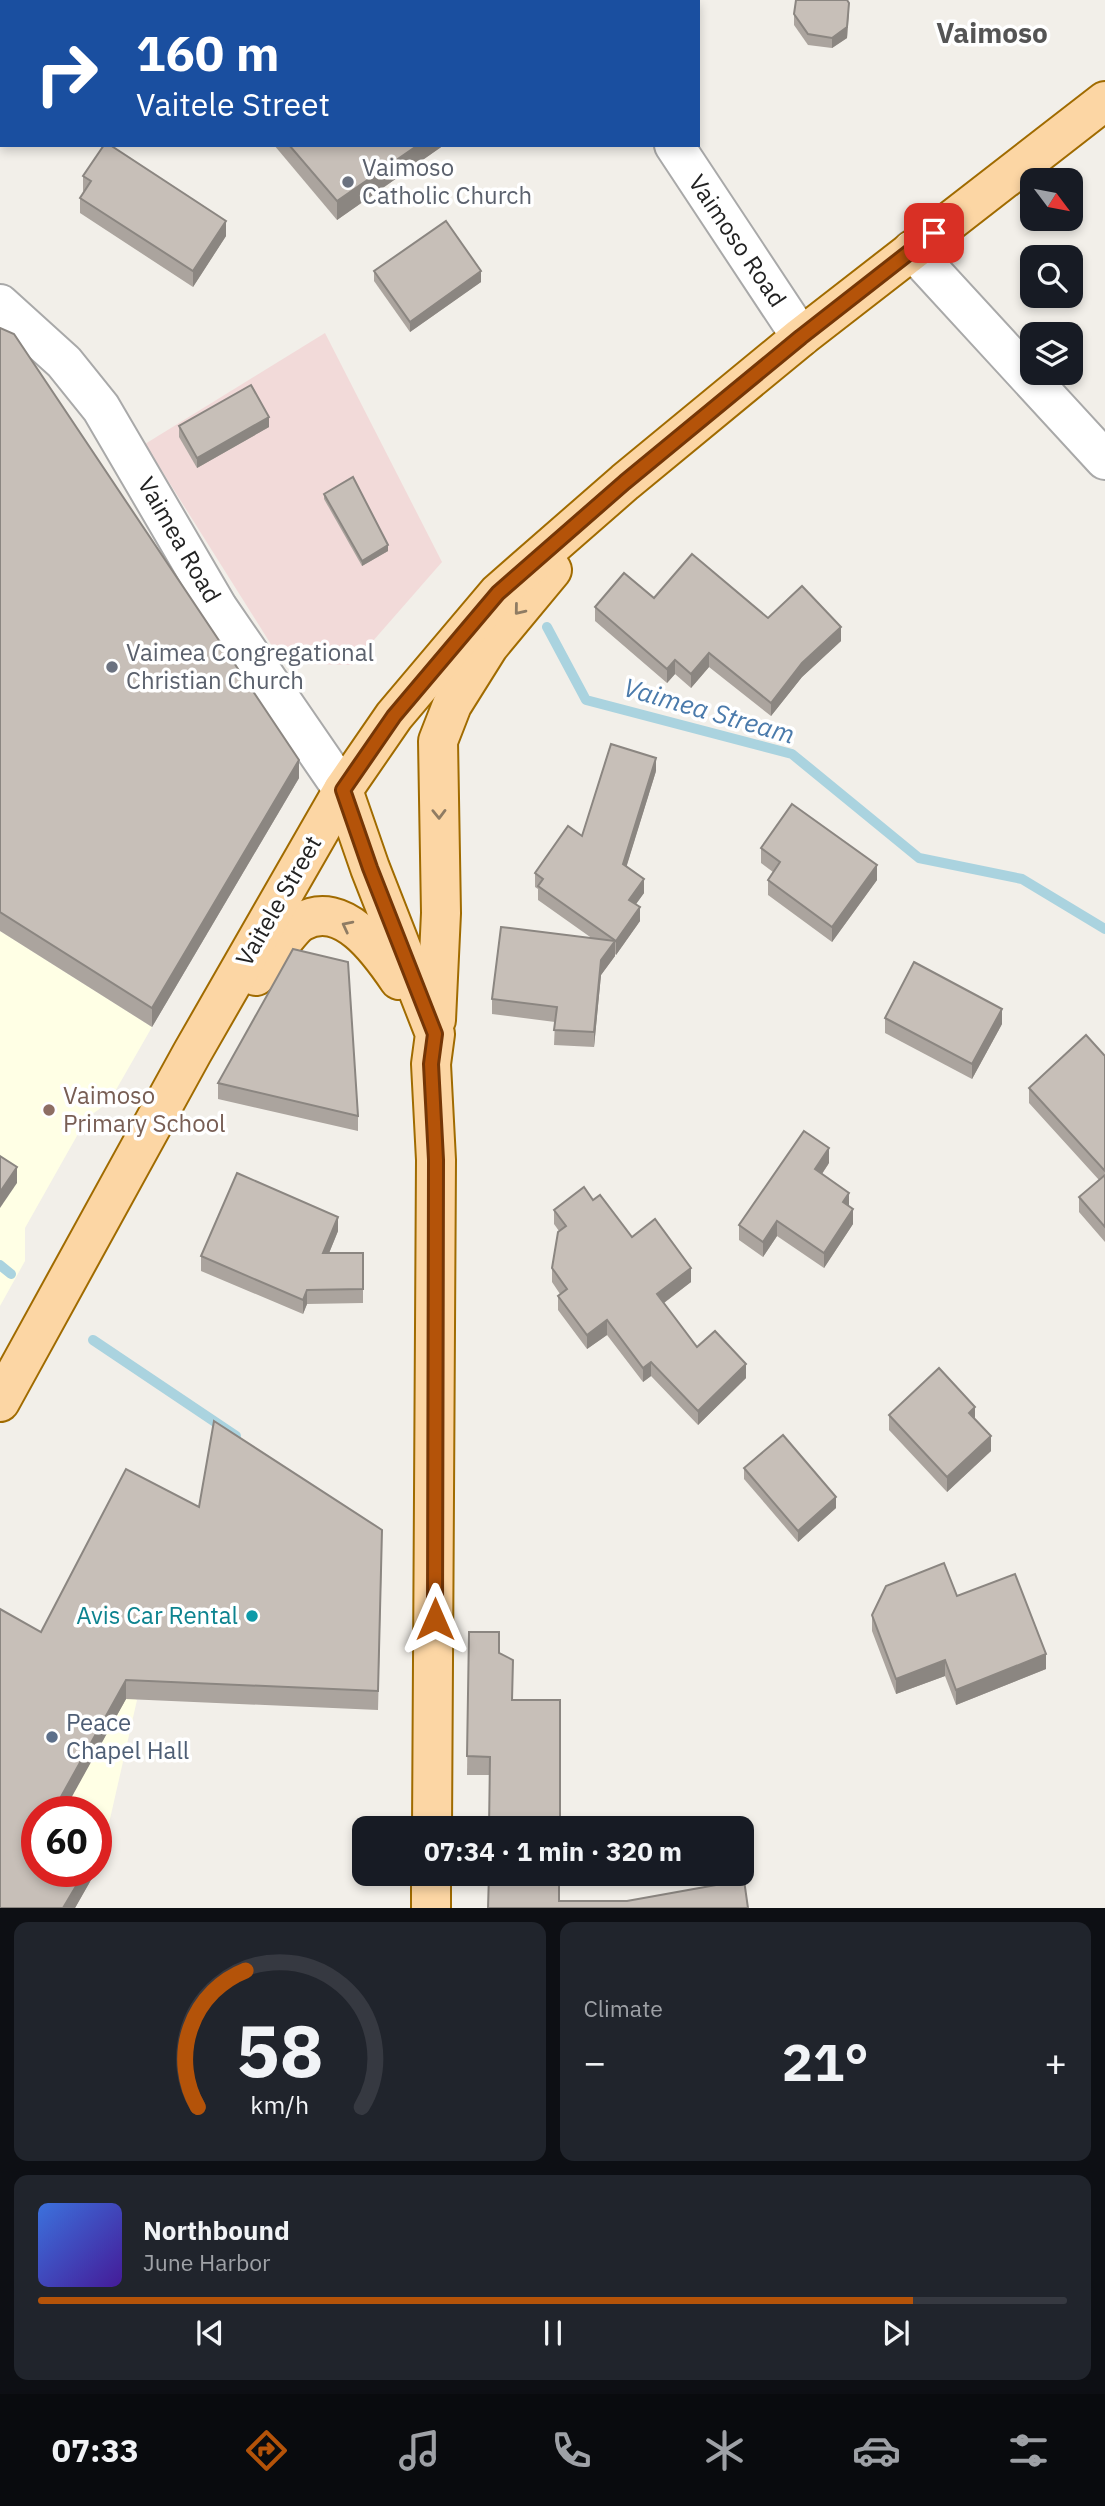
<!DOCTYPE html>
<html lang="en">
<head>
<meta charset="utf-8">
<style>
  body { margin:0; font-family:"IBM Plex Sans",sans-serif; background:#20242c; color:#f1f3f6; height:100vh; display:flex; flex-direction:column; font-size:26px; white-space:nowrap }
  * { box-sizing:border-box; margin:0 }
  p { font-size:23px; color:#9ea1a6 }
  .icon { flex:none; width:38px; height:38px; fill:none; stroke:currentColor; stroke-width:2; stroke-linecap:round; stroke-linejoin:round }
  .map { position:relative; height:1908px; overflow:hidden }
  .side { display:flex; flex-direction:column; gap:14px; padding:14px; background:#0d0f14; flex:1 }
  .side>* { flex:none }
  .top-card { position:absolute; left:0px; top:0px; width:700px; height:147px; box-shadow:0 4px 10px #0003; background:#1a4fa0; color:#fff; overflow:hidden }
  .needle { width:46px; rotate:122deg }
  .buttons { position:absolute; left:1020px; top:168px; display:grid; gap:14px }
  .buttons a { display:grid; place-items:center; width:63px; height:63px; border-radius:14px; background:#171b24; box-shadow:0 4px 10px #0003; font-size:35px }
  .speed { position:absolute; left:21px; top:1796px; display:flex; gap:14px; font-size:35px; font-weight:700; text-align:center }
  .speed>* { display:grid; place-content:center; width:91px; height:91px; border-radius:50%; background:#171b24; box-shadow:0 4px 10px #0003; line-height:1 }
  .speed .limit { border:10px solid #d22; background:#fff; color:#111 }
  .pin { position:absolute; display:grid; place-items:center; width:60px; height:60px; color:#fff; margin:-30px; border-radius:14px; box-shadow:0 4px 10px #0006 }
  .me { position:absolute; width:77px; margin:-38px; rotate:0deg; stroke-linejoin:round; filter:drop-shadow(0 0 5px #0008) }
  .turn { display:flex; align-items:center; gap:24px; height:147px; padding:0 21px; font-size:32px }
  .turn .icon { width:91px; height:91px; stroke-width:2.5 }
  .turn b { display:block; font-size:49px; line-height:60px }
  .big { font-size:52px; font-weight:800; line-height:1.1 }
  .side .card { flex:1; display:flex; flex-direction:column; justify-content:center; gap:10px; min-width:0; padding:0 24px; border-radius:14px; background:#20242c }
  .side .dial { align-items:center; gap:0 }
  .dial svg { height:182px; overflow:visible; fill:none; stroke:#363941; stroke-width:7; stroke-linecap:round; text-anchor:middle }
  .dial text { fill:#f1f3f6; stroke:none }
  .song { display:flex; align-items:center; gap:21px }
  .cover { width:84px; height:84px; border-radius:10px; background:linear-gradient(135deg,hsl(220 70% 55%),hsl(260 70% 35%)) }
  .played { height:7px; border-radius:4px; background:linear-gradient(90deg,#b45309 85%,#363941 85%) }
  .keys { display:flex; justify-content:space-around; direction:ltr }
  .heat { display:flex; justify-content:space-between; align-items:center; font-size:38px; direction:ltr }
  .side .tiles { flex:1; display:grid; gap:14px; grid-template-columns:1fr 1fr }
  .card:last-child { grid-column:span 2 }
  .trip { position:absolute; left:352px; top:1816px; width:402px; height:70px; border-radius:14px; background:#171b24; box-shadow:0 4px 10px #0003; font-weight:800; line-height:70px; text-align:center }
  .dock { display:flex; height:112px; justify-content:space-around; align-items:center; background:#090b0e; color:#9ea1a6 }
  .dock .icon { width:49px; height:49px }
  .dock .selected { color:#b45309 }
  .dock b { font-size:32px; color:#f1f3f6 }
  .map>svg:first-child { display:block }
  .commercial { fill:#f2dad9 }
  .education { fill:#ffffe5 }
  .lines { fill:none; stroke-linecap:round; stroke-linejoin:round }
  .stream { stroke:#aad3df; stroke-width:10 }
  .minor-casing { stroke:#a9a9a9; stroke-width:42 }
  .major-casing { stroke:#a06b00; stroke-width:42 }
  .minor { stroke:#fff; stroke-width:38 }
  .major { stroke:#fcd6a4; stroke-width:38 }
  .wall { fill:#aba49e }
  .shaded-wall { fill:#8b8681 }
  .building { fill:#c7bfb8; stroke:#8b8681; stroke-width:2 }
  .oneway { stroke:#8f7c63 }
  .route-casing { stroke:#753606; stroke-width:18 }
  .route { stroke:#b45309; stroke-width:12 }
  .worship-dot { fill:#6b7280; stroke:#fff; stroke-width:2.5 }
  .education-dot { fill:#8d6e63; stroke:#fff; stroke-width:2.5 }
  .culture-dot { fill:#0f9aa8; stroke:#fff; stroke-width:2.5 }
  .service-dot { fill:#5c6f8a; stroke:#fff; stroke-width:2.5 }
  .labels { text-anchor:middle; stroke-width:7; stroke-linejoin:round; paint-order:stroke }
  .worship-label { font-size:24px; fill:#5b616d; stroke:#fff; text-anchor:start }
  .street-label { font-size:24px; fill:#222; stroke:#fff }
  .education-label { font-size:24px; fill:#785e54; stroke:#fff; text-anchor:start }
  .culture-label { font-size:24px; fill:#0d838f; stroke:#fff; text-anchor:end }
  .service-label { font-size:24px; fill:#4e5e75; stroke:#fff; text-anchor:start }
  .water-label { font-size:26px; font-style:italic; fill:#4a7aab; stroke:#fff }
  .quarter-label { font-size:28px; font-weight:bold; fill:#555; stroke:#fff }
</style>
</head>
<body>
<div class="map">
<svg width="1105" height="1908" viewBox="0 0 1105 1908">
  <rect width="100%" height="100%" fill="#f2efe9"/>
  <!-- commercial -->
  <polygon class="commercial" points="325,333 442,562 352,665 304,664 272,646 145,444"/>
  <!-- education -->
  <g class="education">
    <polygon points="0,931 152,1027 109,1102 87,1118 25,1228 25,1261 0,1306"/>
    <polygon points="0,1620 137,1700 105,1841 96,1836 96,1811 52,1811"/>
  </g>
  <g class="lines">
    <!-- stream -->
    <g class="stream">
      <polyline points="547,627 586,700 792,754 919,858 1022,879 1105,929"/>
      <polyline points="0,1265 11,1274"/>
      <polyline points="93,1340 236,1436"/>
    </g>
    <!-- minor casing -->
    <g class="minor-casing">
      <g id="minor">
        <polyline points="577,0 578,2"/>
        <polyline points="674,145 801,337"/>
        <polyline points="912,250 1105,460"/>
        <polyline points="0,304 64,362 101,408 218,608 343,790"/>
      </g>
    </g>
    <!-- major casing -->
    <g class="major-casing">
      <g id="major">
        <polyline points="343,790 370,868 435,1034 431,1064 436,1160 432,1829"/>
        <path d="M256,976c9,-11 35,-48 45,-54 42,-24 79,30 98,58"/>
        <polyline points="436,1020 441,913 438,741 452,705 489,646 552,570"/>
        <polyline points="0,1402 192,1053 343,790 394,716 498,593 625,482 801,337 1105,101"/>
        <polyline points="431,1908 431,1874"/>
      </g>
    </g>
    <!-- minor -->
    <use href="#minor" class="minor"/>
    <!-- major -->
    <use href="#major" class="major"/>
  </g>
  <!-- wall -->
  <g class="wall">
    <polygon points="849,13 847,38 832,48 808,45 794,25 794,14"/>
    <polygon points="274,145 444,145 337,220"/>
    <polygon points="83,176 226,236 193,287 80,213 80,198 84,192 83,191"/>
    <polygon points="374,271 481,282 410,332 374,281"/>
    <polygon points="0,328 299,778 152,1027 0,931"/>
    <polygon points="179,426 269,427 197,468 179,437"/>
    <polygon points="324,494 388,551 362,566 324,499"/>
    <polygon points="654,598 768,618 841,641 802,677 771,716 709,667 691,688 675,674 667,683 595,621 595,607"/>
    <polygon points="656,771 626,867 644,893 635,905 640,921 616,955 615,954 615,956 601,975 594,1047 554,1045 555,1022 492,1014 492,999 593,939 538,900 538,889 535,887 535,873 582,836"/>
    <polygon points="761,848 877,880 832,942 768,895 768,880 773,872 761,863"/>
    <polygon points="885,1018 1002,1024 972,1079 885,1033"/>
    <polygon points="1105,1056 1105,1242 1079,1212 1079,1197 1099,1180 1029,1103 1029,1088"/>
    <polygon points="218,1083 358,1116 358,1131 218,1099"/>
    <polygon points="829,1163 822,1174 849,1206 853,1224 824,1268 777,1236 763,1257 739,1240 739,1225"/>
    <polygon points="593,1200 632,1237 691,1282 664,1303 697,1347 746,1378 698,1425 651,1376 643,1382 607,1335 587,1349 558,1310 558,1296 560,1294 552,1282 552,1268 559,1231 554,1224 554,1210"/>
    <polygon points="338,1231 329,1253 363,1253 363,1303 307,1304 303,1314 201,1271 201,1256"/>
    <polygon points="889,1415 975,1420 991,1451 947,1492 889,1430"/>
    <polygon points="744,1468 836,1508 798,1542 744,1479"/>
    <polygon points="382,1549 378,1710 126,1699 66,1806 108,1850 75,1908 0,1908 41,1632"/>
    <polygon points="957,1596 1046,1669 956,1705 945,1676 896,1694 872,1631 872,1615"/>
    <polygon points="469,1632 499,1632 490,1775 467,1775"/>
  </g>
  <!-- shaded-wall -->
  <g class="shaded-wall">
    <polygon points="849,3 847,38 832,48 832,38"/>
    <polygon points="418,145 444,145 337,220 337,201"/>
    <polygon points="226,221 226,236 193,287 193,271"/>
    <polygon points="481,271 481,282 410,332 410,322"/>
    <polygon points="269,417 269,427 197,468 197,458"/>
    <polygon points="388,545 388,551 362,566 362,561"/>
    <polygon points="841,627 841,641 802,677 771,716 771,703 802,663"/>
    <polygon points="709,653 709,667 691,688 691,674"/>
    <polygon points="675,660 675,674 667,683 667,669"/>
    <polygon points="656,758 656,771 623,878 623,864"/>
    <polygon points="299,760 299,778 152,1027 152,1008"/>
    <polygon points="877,865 877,880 832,942 832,927"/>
    <polygon points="644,879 644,893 629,914 629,900"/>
    <polygon points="640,907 640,921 616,955 616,941"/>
    <polygon points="615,941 615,956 601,975 594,1047 594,1032 601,960"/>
    <polygon points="1002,1009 1002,1024 972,1079 972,1064"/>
    <polygon points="829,1148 829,1163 815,1184 815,1169"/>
    <polygon points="17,1167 17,1183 0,1208 0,1192"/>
    <polygon points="849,1193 849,1208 843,1202"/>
    <polygon points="853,1209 853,1224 824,1268 824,1253"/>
    <polygon points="338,1217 338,1231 323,1268 323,1253"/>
    <polygon points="777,1221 777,1236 763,1257 763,1242"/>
    <polygon points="691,1268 691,1282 657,1308 657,1294"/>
    <polygon points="307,1290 307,1304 303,1314 303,1300"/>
    <polygon points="607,1320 607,1335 587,1349 587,1335"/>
    <polygon points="651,1362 651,1376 643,1382 643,1368"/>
    <polygon points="746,1364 746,1378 698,1425 698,1411"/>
    <polygon points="975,1407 975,1423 969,1413"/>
    <polygon points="991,1436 991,1451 947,1492 947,1477"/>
    <polygon points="836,1497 836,1508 798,1542 798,1531"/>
    <polygon points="1046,1654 1046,1669 956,1705 956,1690"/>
    <polygon points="945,1660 945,1676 896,1694 896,1679"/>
    <polygon points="126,1680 126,1699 64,1811 58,1802"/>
    <polygon points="108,1831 108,1850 75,1908 63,1908 85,1871 96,1871 96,1852"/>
  </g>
  <!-- building -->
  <g class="building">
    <polygon points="169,0 555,0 556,2 168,2"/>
    <polygon points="796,0 847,0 849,3 847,27 832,38 808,34 794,14"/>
    <polygon points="104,145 110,145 226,221 193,271 80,198 91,181 83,176"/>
    <polygon points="289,145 418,145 337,201"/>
    <polygon points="446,221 481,271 410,322 374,271"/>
    <polygon points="0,328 14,334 299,760 152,1008 0,912"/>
    <polygon points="251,385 269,417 197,458 179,426"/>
    <polygon points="353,477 388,545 362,561 324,494"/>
    <polygon points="692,554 768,618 802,586 841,627 802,663 771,703 709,653 691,674 675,660 667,669 595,607 624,573 654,598"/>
    <polygon points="611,744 656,758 623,864 644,879 629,900 640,907 616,941 538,886 543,879 535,873 568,826 582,836"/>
    <polygon points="792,804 877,865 832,927 768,880 780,862 761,848"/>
    <polygon points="501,927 615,941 601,960 594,1032 554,1030 557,1007 492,999"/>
    <polygon points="293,949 348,962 358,1116 218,1083"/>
    <polygon points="914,962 1002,1009 972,1064 885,1018"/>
    <polygon points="1086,1035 1105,1056 1105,1171 1029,1088"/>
    <polygon points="804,1131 829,1148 815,1169 849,1193 843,1202 853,1209 824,1253 777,1221 763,1242 739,1225"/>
    <polygon points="0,1156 17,1167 0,1192"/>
    <polygon points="237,1173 338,1217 323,1253 363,1253 363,1289 307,1290 303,1300 201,1256"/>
    <polygon points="1105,1175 1105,1227 1079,1197"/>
    <polygon points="584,1187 593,1200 600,1195 632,1237 655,1219 691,1268 657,1294 697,1347 715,1331 746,1364 698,1411 651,1362 643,1368 607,1320 587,1335 558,1296 567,1289 552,1268 558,1232 566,1226 554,1210"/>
    <polygon points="939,1368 975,1407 969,1413 991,1436 947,1477 889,1415"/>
    <polygon points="214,1421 382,1530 378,1691 126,1680 58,1802 74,1811 37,1811 37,1871 85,1871 63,1908 0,1908 0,1609 41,1632 126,1469 199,1507"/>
    <polygon points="783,1435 836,1497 798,1531 744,1468"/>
    <polygon points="944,1563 957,1596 1015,1574 1046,1654 956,1690 945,1660 896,1679 872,1615 886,1586"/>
    <polygon points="469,1632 499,1632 499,1653 513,1660 512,1700 560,1700 560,1829 489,1829 490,1757 467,1756"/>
    <polygon points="96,1824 108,1831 96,1852"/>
    <polygon points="489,1874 559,1874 559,1901 627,1901 744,1880 748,1908 488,1908"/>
  </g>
  <!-- one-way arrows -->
  <defs><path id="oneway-chevron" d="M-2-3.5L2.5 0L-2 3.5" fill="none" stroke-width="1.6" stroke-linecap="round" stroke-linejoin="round" transform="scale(1.75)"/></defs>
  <g class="oneway">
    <use href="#oneway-chevron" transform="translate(519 610) rotate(129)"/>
    <use href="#oneway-chevron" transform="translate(439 814) rotate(89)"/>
    <use href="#oneway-chevron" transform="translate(347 926) rotate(-153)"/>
  </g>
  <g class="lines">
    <!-- route casing -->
    <g class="route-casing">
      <polyline id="route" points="435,1619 436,1160 431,1064 435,1034 370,868 343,790 394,716 498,593 625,482 801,337 934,233"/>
    </g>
    <!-- route -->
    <use href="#route" class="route"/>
  </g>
  <!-- markers -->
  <g class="worship-dot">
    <circle cx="348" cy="182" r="7"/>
    <circle cx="112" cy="667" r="7"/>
  </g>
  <circle class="education-dot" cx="49" cy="1110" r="7"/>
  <circle class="culture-dot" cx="252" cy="1616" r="7"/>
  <circle class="service-dot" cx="52" cy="1737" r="7"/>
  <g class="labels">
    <!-- worship labels -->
    <g class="worship-label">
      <text x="362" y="176">Vaimoso<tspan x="362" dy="28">Catholic Church</tspan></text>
      <text x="126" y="661">Vaimea Congregational<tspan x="126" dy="28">Christian Church</tspan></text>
    </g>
    <!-- street labels -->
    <g class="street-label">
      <text transform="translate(737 241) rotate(56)" y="8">Vaimoso Road</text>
      <text transform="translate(179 540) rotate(60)" y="8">Vaimea Road</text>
      <text transform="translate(279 901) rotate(-60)" y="8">Vaitele Street</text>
    </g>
    <!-- education labels -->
    <g class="education-label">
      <text x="63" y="1104">Vaimoso<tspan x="63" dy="28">Primary School</tspan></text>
    </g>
    <!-- culture labels -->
    <g class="culture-label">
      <text x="238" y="1624">Avis Car Rental</text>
    </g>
    <!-- service labels -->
    <g class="service-label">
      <text x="66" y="1731">Peace<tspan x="66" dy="28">Chapel Hall</tspan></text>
    </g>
    <!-- water labels -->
    <g class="water-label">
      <text transform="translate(709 711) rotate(16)" y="9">Vaimea Stream</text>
    </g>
    <!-- quarter labels -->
    <g class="quarter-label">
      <text x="992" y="43">Vaimoso</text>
    </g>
  </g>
</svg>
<div class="buttons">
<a><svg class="needle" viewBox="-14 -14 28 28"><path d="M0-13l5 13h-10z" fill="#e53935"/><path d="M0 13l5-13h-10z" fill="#9ea1a6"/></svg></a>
<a><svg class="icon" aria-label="search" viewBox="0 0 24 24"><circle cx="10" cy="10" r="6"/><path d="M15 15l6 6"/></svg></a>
<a><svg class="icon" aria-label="layers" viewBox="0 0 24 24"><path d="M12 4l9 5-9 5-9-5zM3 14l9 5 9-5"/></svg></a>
</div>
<div class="speed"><div class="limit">60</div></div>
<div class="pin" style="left:934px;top:233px;background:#d93025"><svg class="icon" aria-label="arrive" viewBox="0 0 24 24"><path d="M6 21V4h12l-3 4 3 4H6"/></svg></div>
<svg class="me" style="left:435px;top:1619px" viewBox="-20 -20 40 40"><path d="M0-17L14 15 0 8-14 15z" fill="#b45309" stroke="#fff" stroke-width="4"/></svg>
<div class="trip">07:34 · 1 min · 320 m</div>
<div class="top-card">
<div class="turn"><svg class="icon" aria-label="right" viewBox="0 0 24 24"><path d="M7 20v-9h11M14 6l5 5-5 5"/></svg><div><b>160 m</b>Vaitele Street</div></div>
</div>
</div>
<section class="side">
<div class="tiles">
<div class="card dial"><svg viewBox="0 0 100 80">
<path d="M14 69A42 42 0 1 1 86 69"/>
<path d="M14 69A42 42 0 0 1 35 9" stroke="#b45309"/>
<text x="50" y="56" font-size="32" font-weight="700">58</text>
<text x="50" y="72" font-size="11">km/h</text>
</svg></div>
<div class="card"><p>Climate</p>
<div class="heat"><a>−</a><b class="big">21°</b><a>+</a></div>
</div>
<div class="card">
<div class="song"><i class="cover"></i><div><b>Northbound</b><p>June Harbor</p></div></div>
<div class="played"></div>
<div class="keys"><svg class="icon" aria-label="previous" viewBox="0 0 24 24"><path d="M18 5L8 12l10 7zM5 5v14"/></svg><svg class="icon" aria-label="pause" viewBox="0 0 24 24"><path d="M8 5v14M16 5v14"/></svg><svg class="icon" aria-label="next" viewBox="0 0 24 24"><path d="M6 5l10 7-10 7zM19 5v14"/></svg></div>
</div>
</div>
</section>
<nav class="dock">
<b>07:33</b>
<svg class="icon selected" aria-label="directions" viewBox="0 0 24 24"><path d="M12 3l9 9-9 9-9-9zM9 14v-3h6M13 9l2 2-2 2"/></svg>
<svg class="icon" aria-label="music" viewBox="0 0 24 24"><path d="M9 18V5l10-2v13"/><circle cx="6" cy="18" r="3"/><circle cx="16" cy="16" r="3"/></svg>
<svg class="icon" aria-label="phone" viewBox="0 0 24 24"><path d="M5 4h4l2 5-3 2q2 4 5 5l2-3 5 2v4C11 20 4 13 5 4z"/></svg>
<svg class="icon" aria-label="climate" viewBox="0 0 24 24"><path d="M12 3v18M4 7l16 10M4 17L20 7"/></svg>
<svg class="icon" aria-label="car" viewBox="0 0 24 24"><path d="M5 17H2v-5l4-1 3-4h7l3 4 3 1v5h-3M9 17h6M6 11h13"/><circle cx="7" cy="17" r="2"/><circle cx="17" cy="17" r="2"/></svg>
<svg class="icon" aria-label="filters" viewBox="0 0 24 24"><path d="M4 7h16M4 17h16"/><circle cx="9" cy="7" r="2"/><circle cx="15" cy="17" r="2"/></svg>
</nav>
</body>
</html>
